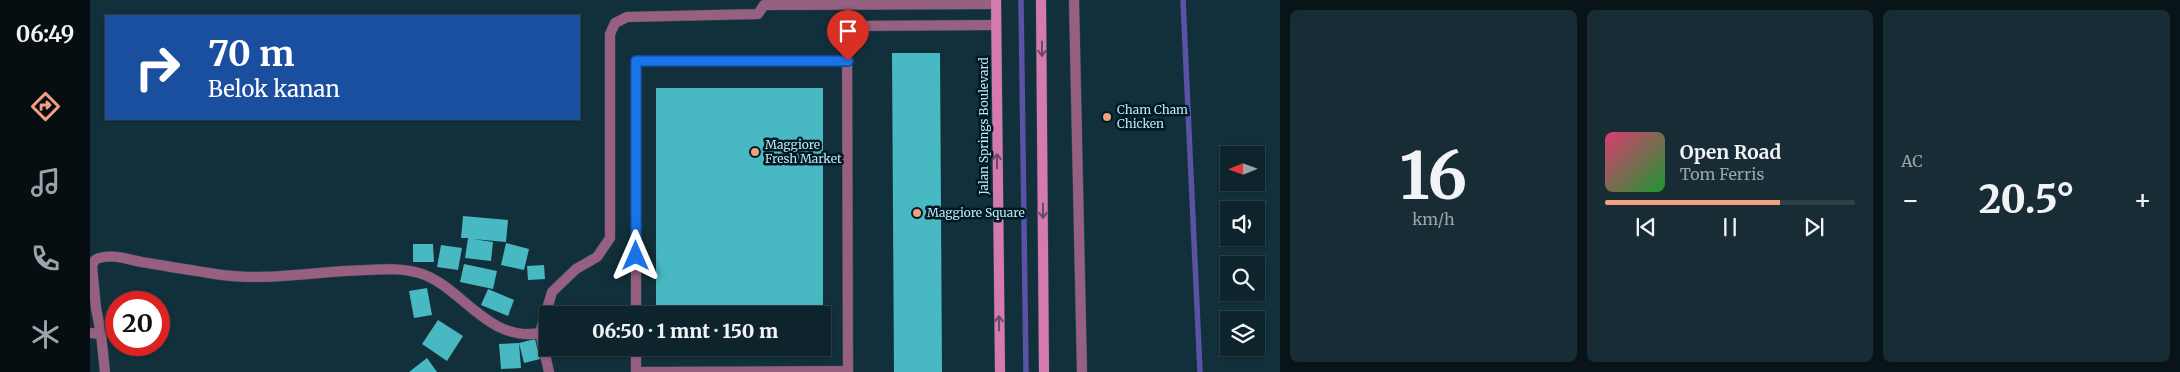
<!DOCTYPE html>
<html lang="id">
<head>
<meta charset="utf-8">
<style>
  body { margin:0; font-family:Merriweather,serif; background:#172c34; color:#f1f3f6; height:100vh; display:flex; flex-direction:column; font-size:19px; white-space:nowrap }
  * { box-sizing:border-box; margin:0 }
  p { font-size:16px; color:#9ba4a9 }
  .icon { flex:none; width:28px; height:28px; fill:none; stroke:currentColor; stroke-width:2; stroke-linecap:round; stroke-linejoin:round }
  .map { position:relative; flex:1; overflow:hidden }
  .sheet { display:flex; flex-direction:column; gap:10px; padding:10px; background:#081418; width:900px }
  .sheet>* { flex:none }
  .banner { position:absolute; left:15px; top:15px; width:475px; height:105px; border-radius:0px; box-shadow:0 1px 4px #0004,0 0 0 1px #2e4148; background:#1a4fa0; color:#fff; overflow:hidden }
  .needle { width:32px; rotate:269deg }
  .tools { position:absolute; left:1130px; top:146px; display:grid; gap:10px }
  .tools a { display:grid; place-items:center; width:45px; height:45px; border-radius:0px; background:#0e242c; box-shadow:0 1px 4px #0004,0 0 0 1px #2e4148; font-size:25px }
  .speed { position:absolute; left:15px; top:291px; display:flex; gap:10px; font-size:25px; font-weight:700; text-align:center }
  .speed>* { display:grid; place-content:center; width:65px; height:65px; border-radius:50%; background:#0e242c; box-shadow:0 1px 4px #0004,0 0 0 1px #2e4148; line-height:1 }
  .speed .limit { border:8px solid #d22; background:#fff; color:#111 }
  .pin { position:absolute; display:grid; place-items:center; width:42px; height:42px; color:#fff; margin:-51px -21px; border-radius:50% 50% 50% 0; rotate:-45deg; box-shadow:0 0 5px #0007 }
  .pin .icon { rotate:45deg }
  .me { position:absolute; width:55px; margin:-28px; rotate:0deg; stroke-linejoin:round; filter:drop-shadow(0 0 4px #0008) }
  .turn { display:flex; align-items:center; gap:18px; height:105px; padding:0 20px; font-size:22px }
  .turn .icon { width:65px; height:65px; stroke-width:2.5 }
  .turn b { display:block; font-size:35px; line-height:42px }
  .big { font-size:38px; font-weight:800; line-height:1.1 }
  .sheet .widget { flex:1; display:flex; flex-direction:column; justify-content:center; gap:8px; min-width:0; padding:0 18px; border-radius:8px; background:#172c34 }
  .sheet .dial { align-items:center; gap:0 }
  .dial b { font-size:65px; line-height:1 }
  .song { display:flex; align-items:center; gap:15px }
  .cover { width:60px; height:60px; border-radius:8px; background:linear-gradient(135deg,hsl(340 70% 55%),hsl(130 70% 35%)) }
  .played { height:5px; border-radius:2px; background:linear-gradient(90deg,#f1a17d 70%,#2e4148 70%) }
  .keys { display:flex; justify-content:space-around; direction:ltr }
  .heat { display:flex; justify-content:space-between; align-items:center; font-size:28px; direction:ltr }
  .sheet .tiles { flex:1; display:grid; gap:10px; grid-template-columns:repeat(3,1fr) }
  .trip { position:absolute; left:449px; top:306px; width:292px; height:50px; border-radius:0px; background:#0e242c; box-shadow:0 1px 4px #0004,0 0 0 1px #2e4148; font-weight:800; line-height:50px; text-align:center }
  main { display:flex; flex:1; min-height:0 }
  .tabs { display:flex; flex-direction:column; width:90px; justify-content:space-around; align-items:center; background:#060e12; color:#9ba4a9 }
  .tabs .icon { width:35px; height:35px }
  .tabs .selected { color:#f1a17d }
  .tabs b { font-size:22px; color:#f1f3f6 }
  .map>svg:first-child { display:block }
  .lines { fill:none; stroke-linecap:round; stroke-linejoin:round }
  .stream { stroke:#5952a5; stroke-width:5.5 }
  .building { fill:#48b8c3 }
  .lane-casing { stroke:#2d4d59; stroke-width:11 }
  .street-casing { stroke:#2d4d59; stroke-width:11 }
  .secondary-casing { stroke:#2d4d59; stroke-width:11 }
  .lane { stroke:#975f80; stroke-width:10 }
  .street { stroke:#975f80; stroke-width:10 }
  .secondary { stroke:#d47aaf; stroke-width:10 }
  .oneway { stroke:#6a4968 }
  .route-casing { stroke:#114b97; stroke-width:12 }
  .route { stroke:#1a73e8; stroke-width:9 }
  .poi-dot { fill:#f1a17d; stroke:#001821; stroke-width:2 }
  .labels { text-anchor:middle; stroke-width:5; stroke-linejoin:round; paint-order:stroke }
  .poi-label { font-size:12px; fill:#bbe6f7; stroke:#001821; text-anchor:start }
  .street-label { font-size:12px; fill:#bbe6f7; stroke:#001821 }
</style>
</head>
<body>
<main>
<nav class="tabs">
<b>06:49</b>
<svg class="icon selected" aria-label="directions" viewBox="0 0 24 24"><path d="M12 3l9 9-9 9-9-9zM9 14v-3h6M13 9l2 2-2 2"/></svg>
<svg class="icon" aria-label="music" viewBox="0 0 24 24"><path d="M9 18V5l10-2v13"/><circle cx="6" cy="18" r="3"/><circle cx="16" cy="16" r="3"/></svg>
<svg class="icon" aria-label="phone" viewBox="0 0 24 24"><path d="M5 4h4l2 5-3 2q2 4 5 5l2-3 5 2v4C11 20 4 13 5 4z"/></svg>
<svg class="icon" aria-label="climate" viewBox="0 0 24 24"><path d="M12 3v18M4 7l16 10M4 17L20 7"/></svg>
</nav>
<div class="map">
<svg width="1190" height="372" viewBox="0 0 1190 372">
  <rect width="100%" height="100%" fill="#12303b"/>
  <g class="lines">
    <!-- stream -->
    <g class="stream">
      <polyline points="931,0 936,372"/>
      <polyline points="1093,0 1110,372"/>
    </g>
  </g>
  <!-- building -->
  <g class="building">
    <polygon points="802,53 850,53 852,372 804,372"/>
    <rect x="566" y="88" width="167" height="227"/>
    <polygon points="373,216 418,220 416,242 383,239 403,242 401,261 375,258 378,238 371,238"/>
    <polygon points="416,243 439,249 434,270 411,265"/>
    <polygon points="323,244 343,244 344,262 323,262"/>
    <polygon points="351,245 372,248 368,270 347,267"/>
    <polygon points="374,264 407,271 403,289 370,282"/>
    <polygon points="454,265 455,279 438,280 437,266"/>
    <polygon points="337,288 342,315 324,318 319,291"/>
    <polygon points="398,289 424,300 418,316 391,305"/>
    <polygon points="348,320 373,336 357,361 332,344"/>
    <polygon points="445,339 450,359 434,363 429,343"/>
    <polygon points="429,343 431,368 411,369 409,344"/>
    <polygon points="337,358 347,372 319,372"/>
  </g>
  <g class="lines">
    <!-- lane casing -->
    <g class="lane-casing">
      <g id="lane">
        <polyline points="984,0 992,372"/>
        <polyline points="546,315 546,61 758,61"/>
        <polyline points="546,348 546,372 758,371"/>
        <polyline points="758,372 757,26 906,25"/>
      </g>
    </g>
    <!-- street casing -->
    <g class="street-casing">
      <g id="street">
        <polyline points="0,333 11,334 15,372"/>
        <path d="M11,334l-5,-26 -4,-42c2,-5 3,-7 7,-8 17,-5 32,3 49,5 22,4 44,7 67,11 50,8 101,-3 151,-4 17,-1 36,-2 53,3 42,12 68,70 121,60"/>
        <polyline points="459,372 450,333 462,292 486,269 507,257 520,238 520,34 525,23 537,17 668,14 674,5 906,4"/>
      </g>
    </g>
    <!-- secondary casing -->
    <g class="secondary-casing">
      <g id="secondary">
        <polyline points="906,0 910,372"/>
        <polyline points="951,0 954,372"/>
      </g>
    </g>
    <!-- lane -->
    <use href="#lane" class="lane"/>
    <!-- street -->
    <use href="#street" class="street"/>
    <!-- secondary -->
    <use href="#secondary" class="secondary"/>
  </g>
  <!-- one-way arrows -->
  <defs><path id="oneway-shaft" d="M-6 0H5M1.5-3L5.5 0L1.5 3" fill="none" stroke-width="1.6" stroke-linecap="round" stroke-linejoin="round" transform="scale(1.25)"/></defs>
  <g class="oneway">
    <use href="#oneway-shaft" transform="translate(952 49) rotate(90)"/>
    <use href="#oneway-shaft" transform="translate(907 161) rotate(-90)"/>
    <use href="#oneway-shaft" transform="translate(953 211) rotate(90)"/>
    <use href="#oneway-shaft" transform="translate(909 323) rotate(-91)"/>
  </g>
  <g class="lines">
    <!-- route casing -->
    <g class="route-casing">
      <polyline id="route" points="546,256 546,61 758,61"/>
    </g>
    <!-- route -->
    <use href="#route" class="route"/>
  </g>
  <!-- markers -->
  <g class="poi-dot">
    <circle cx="1017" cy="117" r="5"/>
    <circle cx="665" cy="152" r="5"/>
    <circle cx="827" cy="213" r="5"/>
  </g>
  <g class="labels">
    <!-- poi labels -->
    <g class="poi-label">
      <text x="1027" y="114">Cham Cham<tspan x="1027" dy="14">Chicken</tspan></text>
      <text x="675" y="149">Maggiore<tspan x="675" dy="14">Fresh Market</tspan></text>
      <text x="837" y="217">Maggiore Square</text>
    </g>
    <!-- street labels -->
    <g class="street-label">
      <text transform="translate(894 126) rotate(-90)" y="4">Jalan Springs Boulevard</text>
    </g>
  </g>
</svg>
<div class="tools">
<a><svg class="needle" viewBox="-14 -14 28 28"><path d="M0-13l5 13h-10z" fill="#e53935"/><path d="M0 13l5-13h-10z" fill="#9ba4a9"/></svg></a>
<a><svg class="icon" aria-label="sound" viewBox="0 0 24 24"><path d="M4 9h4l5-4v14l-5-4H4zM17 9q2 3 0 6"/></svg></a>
<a><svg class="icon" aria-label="search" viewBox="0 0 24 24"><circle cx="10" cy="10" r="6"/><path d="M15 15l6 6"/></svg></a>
<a><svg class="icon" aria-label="layers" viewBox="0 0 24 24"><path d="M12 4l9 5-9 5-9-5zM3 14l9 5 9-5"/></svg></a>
</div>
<div class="speed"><div class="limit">20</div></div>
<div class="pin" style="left:758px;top:61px;background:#d93025"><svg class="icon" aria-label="arrive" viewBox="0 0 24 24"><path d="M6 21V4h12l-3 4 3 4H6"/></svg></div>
<svg class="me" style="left:546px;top:256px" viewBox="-20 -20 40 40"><path d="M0-17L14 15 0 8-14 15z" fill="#1a73e8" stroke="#fff" stroke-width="4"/></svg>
<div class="trip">06:50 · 1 mnt · 150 m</div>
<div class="banner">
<div class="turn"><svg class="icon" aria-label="right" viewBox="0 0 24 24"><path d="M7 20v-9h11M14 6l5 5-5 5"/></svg><div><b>70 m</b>Belok kanan</div></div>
</div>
</div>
<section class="sheet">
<div class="tiles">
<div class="widget dial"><b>16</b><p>km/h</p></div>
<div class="widget">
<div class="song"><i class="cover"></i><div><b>Open Road</b><p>Tom Ferris</p></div></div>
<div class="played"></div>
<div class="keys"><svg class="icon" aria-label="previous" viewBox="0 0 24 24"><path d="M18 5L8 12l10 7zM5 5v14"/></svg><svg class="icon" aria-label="pause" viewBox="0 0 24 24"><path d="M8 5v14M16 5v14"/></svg><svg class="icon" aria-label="next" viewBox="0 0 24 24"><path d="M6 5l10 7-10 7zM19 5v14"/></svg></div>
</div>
<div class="widget"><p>AC</p>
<div class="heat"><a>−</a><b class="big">20.5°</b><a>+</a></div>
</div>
</div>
</section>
</main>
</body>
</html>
